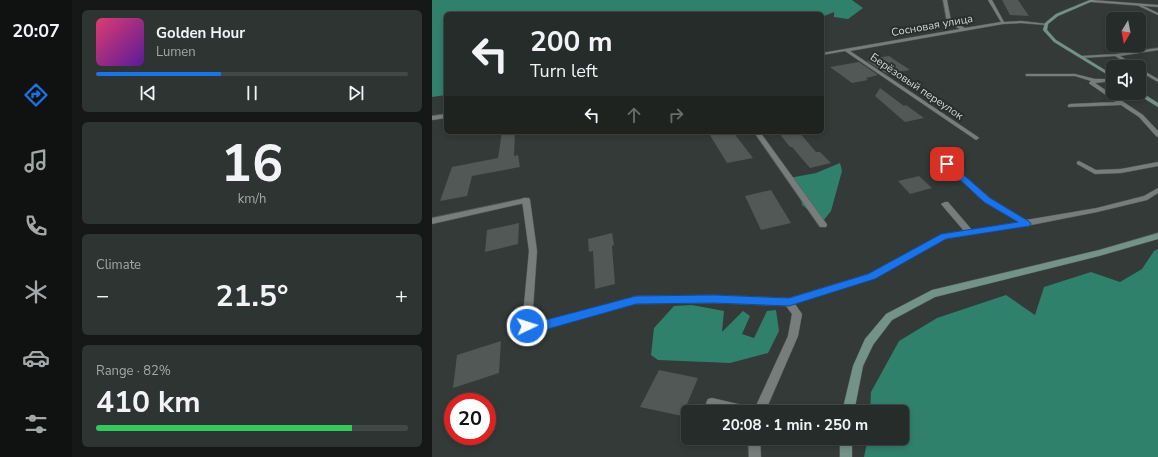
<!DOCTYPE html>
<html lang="en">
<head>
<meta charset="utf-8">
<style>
  body { margin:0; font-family:"Nunito Sans",sans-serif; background:#2e3431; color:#f1f3f6; height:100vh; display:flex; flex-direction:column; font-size:15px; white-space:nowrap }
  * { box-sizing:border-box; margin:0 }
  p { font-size:13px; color:#a4a7a8 }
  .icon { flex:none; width:22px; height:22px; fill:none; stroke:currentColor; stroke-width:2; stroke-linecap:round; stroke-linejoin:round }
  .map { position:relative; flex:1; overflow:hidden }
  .panel { display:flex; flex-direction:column; gap:10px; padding:10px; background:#151817; width:360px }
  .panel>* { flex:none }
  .hud { position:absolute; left:12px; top:12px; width:380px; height:122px; border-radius:6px; box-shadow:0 2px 6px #0003,0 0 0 1px #424846; background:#262c29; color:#f1f3f6; overflow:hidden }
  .needle { width:26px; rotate:190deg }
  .controls { position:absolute; left:674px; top:12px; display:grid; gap:8px }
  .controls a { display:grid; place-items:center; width:40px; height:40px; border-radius:6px; background:#262c29; box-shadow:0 2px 6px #0003,0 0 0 1px #424846; font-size:20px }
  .speed { position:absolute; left:12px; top:393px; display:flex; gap:8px; font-size:20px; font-weight:700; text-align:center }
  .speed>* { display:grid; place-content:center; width:52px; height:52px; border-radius:50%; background:#262c29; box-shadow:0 2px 6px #0003,0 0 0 1px #424846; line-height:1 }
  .speed .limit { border:6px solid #d22; background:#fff; color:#111 }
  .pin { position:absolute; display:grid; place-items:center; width:34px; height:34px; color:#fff; margin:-17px; border-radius:8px; box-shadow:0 2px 6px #0006 }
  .me { position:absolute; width:44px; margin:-22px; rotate:86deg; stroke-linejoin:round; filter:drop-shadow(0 0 3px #0008) }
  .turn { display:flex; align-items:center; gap:14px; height:84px; padding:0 20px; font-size:18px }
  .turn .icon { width:52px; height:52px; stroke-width:2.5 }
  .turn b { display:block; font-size:28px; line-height:34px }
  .lanes { display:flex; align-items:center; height:38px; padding:0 20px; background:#0003; justify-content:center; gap:20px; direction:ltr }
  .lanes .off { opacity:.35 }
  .big { font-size:30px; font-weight:700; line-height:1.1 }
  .panel .tile { flex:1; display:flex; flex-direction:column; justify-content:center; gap:6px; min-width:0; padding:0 14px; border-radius:6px; background:#2e3431 }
  .panel .dial { align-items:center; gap:0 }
  .dial b { font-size:52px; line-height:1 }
  .song { display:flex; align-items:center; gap:12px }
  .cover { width:48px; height:48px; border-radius:6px; background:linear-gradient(135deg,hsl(340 70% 55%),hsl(270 70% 35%)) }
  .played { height:4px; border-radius:2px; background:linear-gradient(90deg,#1a73e8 40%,#424846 40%) }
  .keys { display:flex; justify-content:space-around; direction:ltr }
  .heat { display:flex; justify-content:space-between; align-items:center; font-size:22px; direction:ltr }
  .charge { height:6px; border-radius:3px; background:linear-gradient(90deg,#34c759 82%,#424846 0) }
  .trip { position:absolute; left:249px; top:405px; width:228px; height:40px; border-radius:6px; background:#262c29; box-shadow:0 2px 6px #0003,0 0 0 1px #424846; font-weight:700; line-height:40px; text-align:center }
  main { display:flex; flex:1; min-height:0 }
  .menu { display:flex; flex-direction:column; width:72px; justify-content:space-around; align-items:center; background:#0f1210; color:#a4a7a8 }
  .menu .icon { width:28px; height:28px }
  .menu .active { color:#1a73e8 }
  .menu b { font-size:18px; color:#f1f3f6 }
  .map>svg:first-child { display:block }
  .forest { fill:#30816b }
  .building { fill:#515855 }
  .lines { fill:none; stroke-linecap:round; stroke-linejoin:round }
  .lane-casing { stroke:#525856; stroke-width:1 }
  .street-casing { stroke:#525856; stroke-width:1 }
  .secondary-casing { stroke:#525856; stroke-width:1 }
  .lane { fill:#767d7a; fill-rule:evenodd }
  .street { fill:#767d7a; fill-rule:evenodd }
  .secondary { fill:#739388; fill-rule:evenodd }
  .route { fill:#1a73e8; stroke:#114b97 }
  .labels { text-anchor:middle; stroke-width:4; stroke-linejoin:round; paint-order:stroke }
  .far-street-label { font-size:11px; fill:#d4d8d7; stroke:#292f2d }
</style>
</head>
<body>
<main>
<nav class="menu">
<b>20:07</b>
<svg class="icon active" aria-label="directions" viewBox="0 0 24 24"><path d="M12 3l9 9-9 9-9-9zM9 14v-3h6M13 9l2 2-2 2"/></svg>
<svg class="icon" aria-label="music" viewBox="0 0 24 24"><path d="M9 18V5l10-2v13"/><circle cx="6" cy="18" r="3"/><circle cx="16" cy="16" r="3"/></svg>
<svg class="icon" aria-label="phone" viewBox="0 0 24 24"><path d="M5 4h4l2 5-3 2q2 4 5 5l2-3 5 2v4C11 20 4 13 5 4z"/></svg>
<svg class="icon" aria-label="climate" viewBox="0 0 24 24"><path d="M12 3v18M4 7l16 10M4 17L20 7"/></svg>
<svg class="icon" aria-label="car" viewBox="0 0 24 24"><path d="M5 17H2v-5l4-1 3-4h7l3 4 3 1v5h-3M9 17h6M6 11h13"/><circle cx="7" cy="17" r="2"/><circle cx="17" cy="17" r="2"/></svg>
<svg class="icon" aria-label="filters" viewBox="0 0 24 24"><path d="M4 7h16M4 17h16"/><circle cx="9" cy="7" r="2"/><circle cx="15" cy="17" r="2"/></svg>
</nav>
<section class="panel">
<div class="tile">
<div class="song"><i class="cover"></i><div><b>Golden Hour</b><p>Lumen</p></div></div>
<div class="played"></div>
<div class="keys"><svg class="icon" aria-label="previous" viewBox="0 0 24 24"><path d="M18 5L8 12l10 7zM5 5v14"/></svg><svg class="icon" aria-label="pause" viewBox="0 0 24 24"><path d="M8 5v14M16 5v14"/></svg><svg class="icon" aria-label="next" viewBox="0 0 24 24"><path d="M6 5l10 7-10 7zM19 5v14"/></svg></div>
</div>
<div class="tile dial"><b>16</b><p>km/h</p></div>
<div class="tile"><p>Climate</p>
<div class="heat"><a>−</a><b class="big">21.5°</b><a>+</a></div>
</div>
<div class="tile"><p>Range · 82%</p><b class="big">410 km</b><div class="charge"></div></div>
</section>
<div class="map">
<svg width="726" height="457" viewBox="0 0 726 457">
  <rect width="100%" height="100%" fill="#333a37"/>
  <!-- forest -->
  <g class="forest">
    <polygon points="0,0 420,0 431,8 416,19 402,17 402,12 390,17 390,14 14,14 14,95 0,97"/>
    <polygon points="408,163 410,171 399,211 391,221 370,205 368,190 357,178 384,173"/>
    <polygon points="726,249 726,457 432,457 436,438 470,438 470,412 438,412 439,392 467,341 505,318 574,295 603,315 612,287 659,272 688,282 710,269 722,251"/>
    <polygon points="260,305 292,311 290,332 311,311 318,316 310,334 322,338 335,311 344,310 347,331 336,353 298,363 226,360 219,355 222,328 242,306"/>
  </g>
  <!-- building -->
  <g class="building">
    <polygon points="570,0 586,0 597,16 578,15"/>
    <polygon points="457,56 478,70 455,74 435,61 439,60 437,59"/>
    <polygon points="427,62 446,75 434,78 436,80 420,83 398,67"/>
    <polygon points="448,88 472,106 474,105 492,118 473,122 443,96"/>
    <polygon points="70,132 83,132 82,156 86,155 88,167 40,176 35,196 8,201 20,167 66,158"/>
    <polygon points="276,132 301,132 321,158 295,163"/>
    <polygon points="346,132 367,132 384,152 388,152 399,163 378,168 360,147 358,147"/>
    <polygon points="487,176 500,188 478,194 466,181"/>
    <polygon points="339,190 359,223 329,230 313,196"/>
    <polygon points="87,223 86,244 53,252 55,230"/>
    <polygon points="180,233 182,245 180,246 183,284 163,289 161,251 157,252 156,239"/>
    <polygon points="69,341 67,373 21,388 25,355"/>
    <polygon points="227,370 266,378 250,416 208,407"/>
  </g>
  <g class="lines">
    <!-- lane casing -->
    <g class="lane-casing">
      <g id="lane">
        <polygon points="707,4 726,13 726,15 707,6"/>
        <polygon points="594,74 643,74 663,79 681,79 681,81 663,83 711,115 726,131 726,137 724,136 707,117 689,105 636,107 636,105 638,104 684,102 658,84 657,83 659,81 643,76 594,76"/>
        <polygon points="647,161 664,170 689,169 726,162 726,166 689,173 663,174 645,164 645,162"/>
        <polygon points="515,162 517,163 558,198 594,220 665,208 712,196 726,188 726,193 715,200 665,212 599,225 595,227 592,226 514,239 442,278 363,304 370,314 366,336 333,412 295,412 276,407 274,403 276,399 280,398 323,408 356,336 360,314 354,306 282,303 204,304 102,332 91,329 90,326 97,251 90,200 91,198 97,198 98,200 105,251 100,323 102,324 204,296 282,295 357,298 436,274 509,235 532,231 509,204 513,202 516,202 540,230 586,222 552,202 513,165 512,164"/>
        <polygon points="316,438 328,438 329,457 317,457"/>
      </g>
    </g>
    <!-- street casing -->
    <g class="street-casing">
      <g id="street">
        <polygon points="511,0 515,0 519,21 533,28 569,22 556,0 560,0 572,22 589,21 616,24 614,25 589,23 571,24 418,51 546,137 547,138 544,140 413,51 390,55 390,53 528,29 515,22"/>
        <polygon points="660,0 726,5 726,7 659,2"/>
        <polygon points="726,48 726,50 688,56 706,67 701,67 683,56 649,58 647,57 649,56 684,54"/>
        <polygon points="707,68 726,79 726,82 707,71"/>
        <polygon points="14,114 14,118 0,120 0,116"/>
        <polygon points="322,132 328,132 394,223 395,225 394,227 388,227"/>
        <polygon points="94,198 98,200 97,202 0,224 0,218"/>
      </g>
    </g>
    <!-- secondary casing -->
    <g class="secondary-casing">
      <g id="secondary">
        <polygon points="658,0 663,0 626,16 616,24 615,30 624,40 681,75 681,78 622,42 611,30 613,23 624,14"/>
        <polygon points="707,91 726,103 726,107 705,94 704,93 707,93"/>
        <polygon points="726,233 726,239 667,256 503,297 460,320 441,345 431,366 422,412 410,412 421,366 433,339 454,314 500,290 667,250"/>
        <rect x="408" y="438" width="12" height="19"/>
      </g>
    </g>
    <!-- lane -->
    <use href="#lane" class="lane"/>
    <!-- street -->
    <use href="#street" class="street"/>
    <!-- secondary -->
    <use href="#secondary" class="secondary"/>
  </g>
  <!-- route -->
  <polygon class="route" points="512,162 517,162 558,198 598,222 599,224 598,226 514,239 443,279 357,306 282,303 204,304 102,333 91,329 90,326 91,323 95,321 102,323 204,296 282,295 357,298 436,274 509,234 586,222 552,202 512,165"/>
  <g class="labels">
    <!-- far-street labels -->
    <g class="far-street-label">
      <text transform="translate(500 25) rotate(-10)" y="4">Сосновая улица</text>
      <text transform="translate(485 86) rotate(34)" y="4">Берёзовый переулок</text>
    </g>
  </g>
</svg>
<div class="controls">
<a><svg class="needle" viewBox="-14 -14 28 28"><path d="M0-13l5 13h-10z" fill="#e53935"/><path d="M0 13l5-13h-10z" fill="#a4a7a8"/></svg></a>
<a><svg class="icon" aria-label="sound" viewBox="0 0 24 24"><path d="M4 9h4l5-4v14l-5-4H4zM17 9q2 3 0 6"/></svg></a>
</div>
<div class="speed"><div class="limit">20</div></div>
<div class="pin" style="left:515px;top:164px;background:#d93025"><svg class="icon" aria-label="arrive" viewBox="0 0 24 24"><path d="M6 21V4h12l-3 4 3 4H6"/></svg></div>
<svg class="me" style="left:95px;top:326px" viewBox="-20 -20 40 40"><circle r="17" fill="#1a73e8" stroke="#fff" stroke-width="3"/><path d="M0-11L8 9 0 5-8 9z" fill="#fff"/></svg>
<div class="trip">20:08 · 1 min · 250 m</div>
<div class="hud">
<div class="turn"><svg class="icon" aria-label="left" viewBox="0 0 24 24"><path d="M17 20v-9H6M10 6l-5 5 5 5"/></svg><div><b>200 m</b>Turn left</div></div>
<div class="lanes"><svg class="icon" aria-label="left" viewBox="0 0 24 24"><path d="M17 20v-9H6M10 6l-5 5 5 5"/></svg><svg class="icon off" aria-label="ahead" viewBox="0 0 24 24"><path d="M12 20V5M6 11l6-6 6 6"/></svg><svg class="icon off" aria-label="right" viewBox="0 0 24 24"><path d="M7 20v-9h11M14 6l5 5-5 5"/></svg></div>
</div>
</div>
</main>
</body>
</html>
